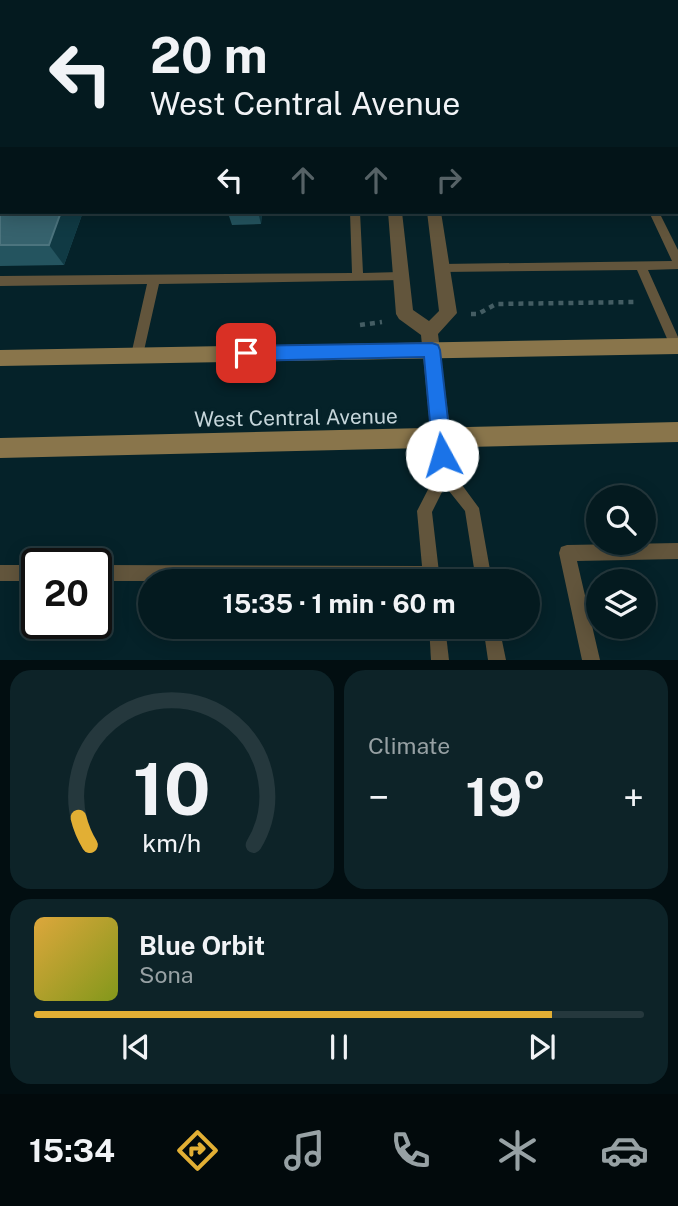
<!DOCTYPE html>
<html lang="en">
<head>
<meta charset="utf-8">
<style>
  body { margin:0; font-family:"Public Sans",sans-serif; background:#0d2328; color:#f1f3f6; height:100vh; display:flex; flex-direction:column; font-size:26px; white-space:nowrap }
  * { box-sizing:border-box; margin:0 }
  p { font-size:23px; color:#97a1a4 }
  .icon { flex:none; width:38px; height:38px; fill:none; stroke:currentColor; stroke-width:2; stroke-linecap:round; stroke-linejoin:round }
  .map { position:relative; height:660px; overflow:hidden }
  .drawer { display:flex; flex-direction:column; gap:10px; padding:10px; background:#020e11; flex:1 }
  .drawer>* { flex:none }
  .guide { position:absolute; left:0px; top:0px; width:679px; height:214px; box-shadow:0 4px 18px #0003,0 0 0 2px #25383d; background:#041a1f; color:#f1f3f6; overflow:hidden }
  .fabs { position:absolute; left:586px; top:485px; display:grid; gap:14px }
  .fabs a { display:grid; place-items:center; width:70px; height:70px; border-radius:50%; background:#041a1f; box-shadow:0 4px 18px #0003,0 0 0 2px #25383d; font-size:35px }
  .speed { position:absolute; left:21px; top:548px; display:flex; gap:14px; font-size:35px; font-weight:700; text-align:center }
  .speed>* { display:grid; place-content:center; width:91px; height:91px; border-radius:50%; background:#041a1f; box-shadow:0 4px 18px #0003,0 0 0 2px #25383d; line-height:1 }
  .speed .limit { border:4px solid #111; border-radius:10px; background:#fff; color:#111 }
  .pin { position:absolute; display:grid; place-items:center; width:60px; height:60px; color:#fff; margin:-30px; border-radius:14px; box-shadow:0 4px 10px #0006 }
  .me { position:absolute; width:77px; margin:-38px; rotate:354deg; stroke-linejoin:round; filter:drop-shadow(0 0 5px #0008) }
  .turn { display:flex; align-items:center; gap:24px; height:147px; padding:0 35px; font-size:32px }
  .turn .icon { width:91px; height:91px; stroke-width:2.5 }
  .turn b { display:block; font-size:49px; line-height:60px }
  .lanes { display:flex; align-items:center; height:66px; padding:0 35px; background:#0003; justify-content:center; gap:35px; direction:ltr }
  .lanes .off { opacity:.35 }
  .big { font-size:52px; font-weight:700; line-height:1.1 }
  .drawer .widget { flex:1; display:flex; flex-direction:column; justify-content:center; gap:10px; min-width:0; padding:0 24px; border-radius:21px; background:#0d2328 }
  .drawer .dial { align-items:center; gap:0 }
  .dial svg { height:182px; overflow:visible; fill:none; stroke:#25383d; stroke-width:7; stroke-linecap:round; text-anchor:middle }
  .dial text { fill:#f1f3f6; stroke:none }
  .song { display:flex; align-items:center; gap:21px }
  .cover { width:84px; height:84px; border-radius:10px; background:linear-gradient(135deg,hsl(40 70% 55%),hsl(70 70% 35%)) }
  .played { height:7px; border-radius:4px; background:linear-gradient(90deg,#e2af34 85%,#25383d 85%) }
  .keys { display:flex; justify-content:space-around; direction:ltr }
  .heat { display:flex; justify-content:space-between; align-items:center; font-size:38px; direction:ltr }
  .drawer .tiles { flex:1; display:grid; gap:10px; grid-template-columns:1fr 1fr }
  .widget:last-child { grid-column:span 2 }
  .trip { position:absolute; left:138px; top:569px; width:402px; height:70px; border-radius:35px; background:#041a1f; box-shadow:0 4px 18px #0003,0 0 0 2px #25383d; font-weight:700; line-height:70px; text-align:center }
  .dock { display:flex; height:112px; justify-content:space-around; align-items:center; background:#020a0c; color:#97a1a4 }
  .dock .icon { width:49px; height:49px }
  .dock .active { color:#e2af34 }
  .dock b { font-size:32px; color:#f1f3f6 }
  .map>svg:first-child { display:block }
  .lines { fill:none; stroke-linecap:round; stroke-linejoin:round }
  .path { stroke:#445d63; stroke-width:4.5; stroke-dasharray:5 5; stroke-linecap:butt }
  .service { fill:#62553c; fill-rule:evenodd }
  .minor { fill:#62553c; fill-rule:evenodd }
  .secondary { fill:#89754b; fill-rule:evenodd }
  .wall { fill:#24545f }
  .shaded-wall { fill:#103a44 }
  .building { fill:#36626d; stroke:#4c747e; stroke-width:2 }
  .route { fill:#1a73e8; stroke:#114b97; stroke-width:2 }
  .labels { text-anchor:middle; stroke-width:7; stroke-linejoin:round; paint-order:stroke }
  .street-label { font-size:21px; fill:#c6d6db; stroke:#052229 }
</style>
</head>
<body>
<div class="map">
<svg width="678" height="660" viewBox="0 0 678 660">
  <rect width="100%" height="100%" fill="#052229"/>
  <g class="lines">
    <!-- path -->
    <g class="path">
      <polyline points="471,314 478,314 496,304 635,302"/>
      <polyline points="360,325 382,322"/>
    </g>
    <!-- service -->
    <g class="service">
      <rect x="81" y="0" width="8" height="2"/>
      <rect x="271" y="0" width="8" height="2"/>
      <rect x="0" y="150" width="2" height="9"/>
      <polygon points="350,212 360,212 363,273 400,272 406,277 404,280 159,284 143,355 141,359 137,361 133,359 131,355 147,284 0,286 0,276 352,273"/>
      <polygon points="649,212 659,212 678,250 678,269 648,270 678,337 678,351 672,350 637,270 442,272 436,268 442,264 672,261"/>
      <polygon points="441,430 446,432 448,437 451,470 479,508 492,581 476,581 465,511 445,486 432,512 440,581 96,581 96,565 422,566 417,511 437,472 434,437 436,432"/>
      <polygon points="678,543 678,559 577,561 600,660 582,660 559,553 561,547 567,545"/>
      <rect x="0" y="565" width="37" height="16"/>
      <polygon points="429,626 445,626 449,660 431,660"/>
      <polygon points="483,626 499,626 506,660 488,660"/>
    </g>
    <!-- minor -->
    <g class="minor">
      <polygon points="398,0 409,0 397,2"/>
      <polygon points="388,212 402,212 413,310 429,321 439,311 427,212 441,212 457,313 438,334 451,437 448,444 441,447 434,444 431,437 421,335 399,319 396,314"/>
    </g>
    <!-- secondary -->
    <g class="secondary">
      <polygon points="678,338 678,354 0,366 0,350"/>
      <polygon points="678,422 678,442 0,458 0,438"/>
    </g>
  </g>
  <!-- wall -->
  <g class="wall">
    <polygon points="0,196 83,212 64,265 0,266"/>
    <polygon points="218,212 276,212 262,213 261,224 232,225 228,213"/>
  </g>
  <!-- shaded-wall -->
  <g class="shaded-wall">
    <polygon points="0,0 39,0 38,2 2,2 2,81 0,84"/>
    <polygon points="61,212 83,212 64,265 49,245"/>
    <polygon points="258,212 262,212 261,224"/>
  </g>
  <!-- building -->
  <polygon class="building" points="2,192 2,212 61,212 49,245 0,245 0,196"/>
  <!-- route -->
  <polygon class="route" points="432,343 438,345 440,350 452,455 449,462 442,464 436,462 433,455 424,357 246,361 240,358 238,353 240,348 246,346"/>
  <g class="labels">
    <!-- street labels -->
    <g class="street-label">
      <text transform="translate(296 418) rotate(-1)" y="7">West Central Avenue</text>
    </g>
  </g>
</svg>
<div class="fabs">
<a><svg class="icon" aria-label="search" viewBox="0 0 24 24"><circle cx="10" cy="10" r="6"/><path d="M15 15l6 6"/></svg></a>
<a><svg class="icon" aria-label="layers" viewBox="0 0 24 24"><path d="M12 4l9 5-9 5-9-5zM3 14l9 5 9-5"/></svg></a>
</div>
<div class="speed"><div class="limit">20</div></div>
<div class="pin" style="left:246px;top:353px;background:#d93025"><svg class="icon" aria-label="arrive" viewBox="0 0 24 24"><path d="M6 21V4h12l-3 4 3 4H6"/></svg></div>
<svg class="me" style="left:442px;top:455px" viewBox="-20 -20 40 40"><circle r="19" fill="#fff"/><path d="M0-13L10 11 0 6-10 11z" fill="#1a73e8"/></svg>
<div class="trip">15:35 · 1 min · 60 m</div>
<div class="guide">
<div class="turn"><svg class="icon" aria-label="left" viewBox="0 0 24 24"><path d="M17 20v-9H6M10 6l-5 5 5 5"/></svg><div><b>20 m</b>West Central Avenue</div></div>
<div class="lanes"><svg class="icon" aria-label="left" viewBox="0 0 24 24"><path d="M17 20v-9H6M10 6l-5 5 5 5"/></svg><svg class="icon off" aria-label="ahead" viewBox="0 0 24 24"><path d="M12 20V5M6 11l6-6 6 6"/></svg><svg class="icon off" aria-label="ahead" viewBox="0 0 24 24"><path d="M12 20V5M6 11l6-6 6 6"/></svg><svg class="icon off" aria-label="right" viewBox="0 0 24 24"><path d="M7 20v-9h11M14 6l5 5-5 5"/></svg></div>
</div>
</div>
<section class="drawer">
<div class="tiles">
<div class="widget dial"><svg viewBox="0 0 100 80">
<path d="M14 69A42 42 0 1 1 86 69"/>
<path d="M14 69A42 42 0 0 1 9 57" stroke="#e2af34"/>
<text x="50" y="56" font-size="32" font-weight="700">10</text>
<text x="50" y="72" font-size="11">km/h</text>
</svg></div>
<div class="widget"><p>Climate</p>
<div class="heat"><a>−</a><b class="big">19°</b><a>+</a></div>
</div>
<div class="widget">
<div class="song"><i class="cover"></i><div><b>Blue Orbit</b><p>Sona</p></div></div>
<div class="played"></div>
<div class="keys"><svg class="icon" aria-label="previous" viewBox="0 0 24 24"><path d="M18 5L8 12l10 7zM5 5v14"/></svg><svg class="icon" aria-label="pause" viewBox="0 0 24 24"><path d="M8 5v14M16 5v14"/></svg><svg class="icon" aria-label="next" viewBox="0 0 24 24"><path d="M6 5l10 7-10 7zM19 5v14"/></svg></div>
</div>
</div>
</section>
<nav class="dock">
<b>15:34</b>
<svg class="icon active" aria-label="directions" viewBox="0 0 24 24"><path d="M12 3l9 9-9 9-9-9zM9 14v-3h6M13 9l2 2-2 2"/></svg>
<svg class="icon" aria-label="music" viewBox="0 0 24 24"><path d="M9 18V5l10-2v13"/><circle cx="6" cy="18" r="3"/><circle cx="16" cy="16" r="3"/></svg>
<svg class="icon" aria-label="phone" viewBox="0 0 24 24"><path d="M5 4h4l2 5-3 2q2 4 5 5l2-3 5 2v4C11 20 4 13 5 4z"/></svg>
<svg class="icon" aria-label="climate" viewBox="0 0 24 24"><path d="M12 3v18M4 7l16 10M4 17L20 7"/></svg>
<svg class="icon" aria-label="car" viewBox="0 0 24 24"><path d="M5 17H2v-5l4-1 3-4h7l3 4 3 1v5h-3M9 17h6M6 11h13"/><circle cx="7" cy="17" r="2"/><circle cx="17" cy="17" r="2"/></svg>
</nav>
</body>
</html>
